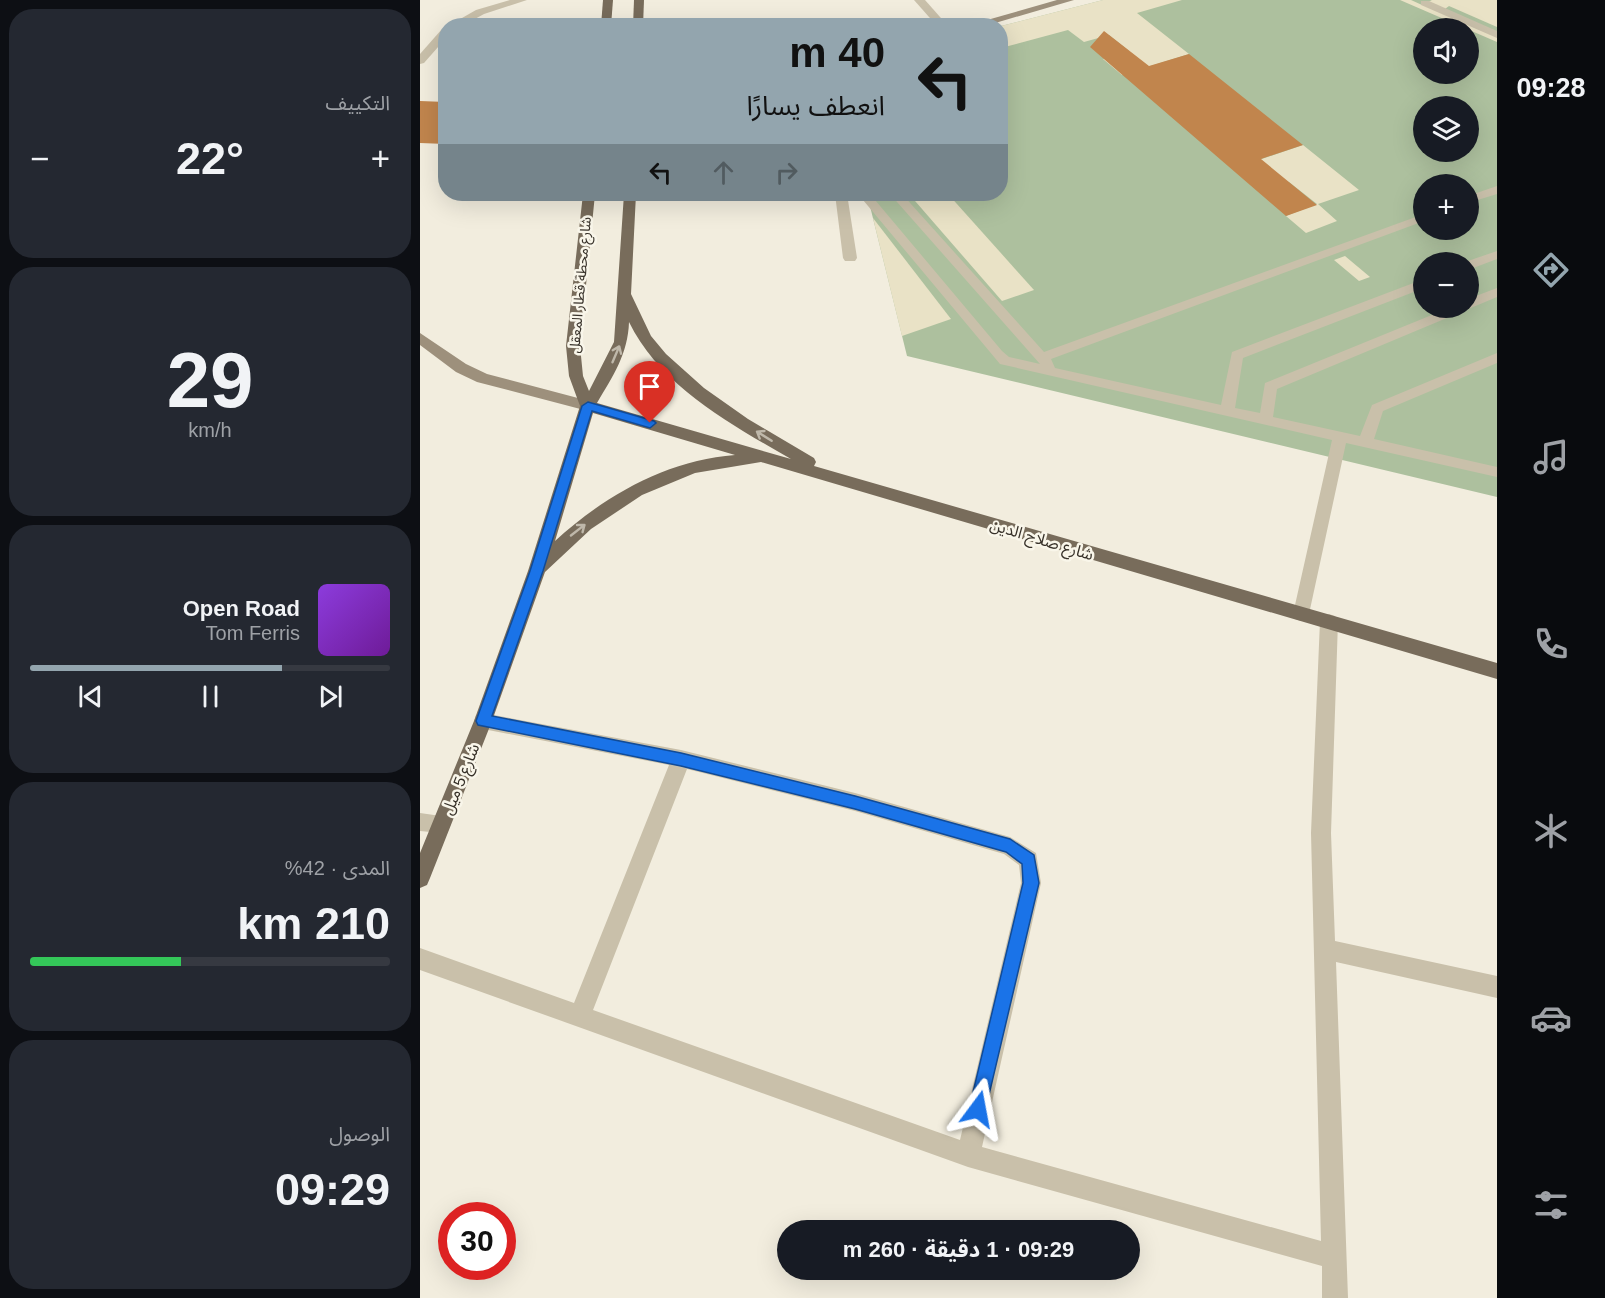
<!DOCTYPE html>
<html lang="ar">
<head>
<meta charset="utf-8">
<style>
  body { margin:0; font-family:Arial,"Noto Sans Arabic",sans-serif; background:#242831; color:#f1f3f6; direction:rtl; height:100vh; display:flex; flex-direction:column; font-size:22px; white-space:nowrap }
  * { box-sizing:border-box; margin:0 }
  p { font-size:20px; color:#9ea1a6 }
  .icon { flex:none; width:33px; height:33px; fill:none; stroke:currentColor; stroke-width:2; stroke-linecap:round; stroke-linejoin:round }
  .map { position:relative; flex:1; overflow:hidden; direction:ltr }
  .panel { display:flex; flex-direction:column; gap:9px; padding:9px; background:#0d0f14; width:420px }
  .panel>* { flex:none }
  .hud { position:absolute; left:18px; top:18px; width:570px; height:183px; border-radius:24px; box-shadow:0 6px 24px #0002; direction:rtl; background:#93a5ae; color:#111; overflow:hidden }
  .tools { position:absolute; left:993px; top:18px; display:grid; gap:12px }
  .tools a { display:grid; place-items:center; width:66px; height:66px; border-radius:50%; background:#171b24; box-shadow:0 6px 24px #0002; font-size:30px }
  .speed { position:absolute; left:18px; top:1202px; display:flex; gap:12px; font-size:30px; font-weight:700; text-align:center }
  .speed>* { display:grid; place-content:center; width:78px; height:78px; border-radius:50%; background:#171b24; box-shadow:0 6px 24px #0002; line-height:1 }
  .speed .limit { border:9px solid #d22; background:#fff; color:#111 }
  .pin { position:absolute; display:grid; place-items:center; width:51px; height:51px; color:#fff; margin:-62px -26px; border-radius:50% 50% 50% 0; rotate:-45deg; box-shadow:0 0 6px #0007 }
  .pin .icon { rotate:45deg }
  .me { position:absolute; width:66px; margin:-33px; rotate:13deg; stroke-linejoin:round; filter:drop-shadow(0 0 4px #0008) }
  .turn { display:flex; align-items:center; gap:21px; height:126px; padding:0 24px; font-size:27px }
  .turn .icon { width:78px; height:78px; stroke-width:2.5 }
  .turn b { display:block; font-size:42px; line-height:51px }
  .lanes { display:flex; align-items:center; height:57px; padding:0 24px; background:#0003; justify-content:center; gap:30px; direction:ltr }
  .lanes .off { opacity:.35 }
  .big { font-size:45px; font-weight:700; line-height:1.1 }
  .panel .card { flex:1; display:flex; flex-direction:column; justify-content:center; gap:9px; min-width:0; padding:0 21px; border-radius:24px; background:#242831 }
  .panel .dial { align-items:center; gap:0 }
  .dial b { font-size:78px; line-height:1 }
  .song { display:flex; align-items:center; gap:18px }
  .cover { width:72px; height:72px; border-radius:9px; background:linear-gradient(135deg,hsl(270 70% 55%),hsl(280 70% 35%)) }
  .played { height:6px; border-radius:3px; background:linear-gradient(90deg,#93a5ae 70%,#363941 70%) }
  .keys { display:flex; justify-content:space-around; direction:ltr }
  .heat { display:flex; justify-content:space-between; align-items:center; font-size:33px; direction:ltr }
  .charge { height:9px; border-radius:4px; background:linear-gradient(90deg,#34c759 42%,#363941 0) }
  .trip { position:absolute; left:357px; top:1220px; width:363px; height:60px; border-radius:30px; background:#171b24; box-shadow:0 6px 24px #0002; font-weight:700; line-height:60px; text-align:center; direction:rtl }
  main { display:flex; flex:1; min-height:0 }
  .dock { display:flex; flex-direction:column; width:108px; justify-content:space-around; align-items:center; background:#090b0e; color:#9ea1a6 }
  .dock .icon { width:42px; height:42px }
  .dock .active { color:#93a5ae }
  .dock b { font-size:27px; color:#f1f3f6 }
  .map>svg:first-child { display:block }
  .green { fill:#adc09e; fill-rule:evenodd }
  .plaza { fill:#e9e2c6 }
  .building { fill:#c1854d }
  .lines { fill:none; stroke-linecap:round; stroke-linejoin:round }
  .lane { fill:#c9c0aa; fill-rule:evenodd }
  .street { fill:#c9c0aa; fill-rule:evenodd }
  .secondary { fill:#9d907c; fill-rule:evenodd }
  .primary { fill:#786c5b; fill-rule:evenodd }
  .oneway { stroke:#bfb8aa }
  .route { fill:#1a73e8; stroke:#114b97; stroke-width:1.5 }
  .labels { text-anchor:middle; stroke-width:5; stroke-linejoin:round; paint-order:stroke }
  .far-street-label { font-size:14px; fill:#373129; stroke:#f9f6ea }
  .street-label { font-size:16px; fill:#373129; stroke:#f9f6ea }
</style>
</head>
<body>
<main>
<nav class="dock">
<b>09:28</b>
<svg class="icon active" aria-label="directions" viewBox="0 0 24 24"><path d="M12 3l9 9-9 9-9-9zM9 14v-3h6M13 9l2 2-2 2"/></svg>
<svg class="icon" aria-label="music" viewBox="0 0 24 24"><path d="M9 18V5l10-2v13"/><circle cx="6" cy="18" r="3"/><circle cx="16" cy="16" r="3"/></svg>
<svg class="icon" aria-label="phone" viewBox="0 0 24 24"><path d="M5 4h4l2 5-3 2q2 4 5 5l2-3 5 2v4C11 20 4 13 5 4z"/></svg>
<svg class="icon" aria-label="climate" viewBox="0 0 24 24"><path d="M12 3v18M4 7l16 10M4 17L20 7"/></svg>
<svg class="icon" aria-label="car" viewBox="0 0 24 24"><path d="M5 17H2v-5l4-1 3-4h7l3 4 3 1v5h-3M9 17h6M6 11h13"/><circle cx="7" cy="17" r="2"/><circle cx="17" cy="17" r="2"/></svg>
<svg class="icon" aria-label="filters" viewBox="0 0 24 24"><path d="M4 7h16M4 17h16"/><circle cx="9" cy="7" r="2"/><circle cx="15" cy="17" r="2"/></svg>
</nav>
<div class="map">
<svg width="1077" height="1298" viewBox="0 0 1077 1298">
  <rect width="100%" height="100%" fill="#f2edde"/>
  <!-- green -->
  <path class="green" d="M683,0h394v497l-590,-141 -40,-162h133l1,-168zM1004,28h44v46h-44zM1004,106h44v46h-44zM1004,184h44v46h-44zM1004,262h44v46h-44z"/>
  <!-- plaza -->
  <g class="plaza">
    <polygon points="683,0 762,0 717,13 769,54 702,75 683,59 709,51 689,35 664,42 648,30 581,48 581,26"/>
    <polygon points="980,0 991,0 1002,5 1012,0 1077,0 1077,27 1029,6 1025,9 1077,32 1077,42"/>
    <polygon points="883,145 939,190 898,204 917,221 886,233 866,216 897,204 869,182 812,169"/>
    <polygon points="489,194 528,194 614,290 582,301"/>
    <polygon points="453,218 531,319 482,336"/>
    <polygon points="925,256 950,277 939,281 914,260"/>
  </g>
  <!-- building -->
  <g class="building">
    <polygon points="684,31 729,66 769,54 883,145 841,159 897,205 866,216 670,47"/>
    <polygon points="0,101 26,102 26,144 0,143"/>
  </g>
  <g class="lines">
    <!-- lane -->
    <g class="lane">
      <polygon points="1077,186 1077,194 1048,203 1048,196"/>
      <polygon points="438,194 450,194 582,351 589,357 620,364 470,194 482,194 624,352 1004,214 1004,221 631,359 635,368 801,405 812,352 1004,279 1004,288 823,358 815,408 840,413 845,383 1029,308 1048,308 1048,299 1077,288 1077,297 857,389 853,417 940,436 952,405 1077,353 1077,363 963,411 954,439 1077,467 1077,477 926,443 889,614 887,619 881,621 875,619 873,614 912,440 580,364"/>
      <polygon points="1077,251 1077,259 1048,270 1048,262 1045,262"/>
    </g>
    <!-- street -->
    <g class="street">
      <polygon points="90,0 107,0 64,14 42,26 28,26 56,10"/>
      <polygon points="494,0 505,0 528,26 517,26"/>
      <polygon points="1001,1 1009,1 1077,31 1077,38 1001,5"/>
      <polygon points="26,28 26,38 4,63 0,64 0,54 22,29"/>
      <polygon points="415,194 427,194 437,258 435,261 425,261 423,258"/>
      <path d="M909,614l6,2 3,5 -7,212 4,108 162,35v22l-161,-36 12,336h-26v-32l-354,-99 -548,-197v-22l154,55 95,-238 -186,-36 -7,-2 -2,-6 2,-6 7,-2 198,37 174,43 155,44 26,16 5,30 -59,264 339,94 -10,-408 9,-212 3,-5zM267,769l168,42 149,43 15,11 2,18 -61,257 -367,-130z"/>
      <polygon points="0,813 28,817 31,824 28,831 21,833 0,831"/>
    </g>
    <!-- secondary -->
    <g class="secondary">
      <polygon points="637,0 654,0 565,26 546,26"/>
      <polygon points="0,333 46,364 67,374 173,402 176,406 173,410 168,411 57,382 36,372 0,345"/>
    </g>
    <!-- primary -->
    <g class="primary">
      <polygon points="183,0 193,0 191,26 181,26"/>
      <polygon points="214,0 224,0 223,26 213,26"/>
      <path d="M163,194h12l-15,152 3,30 6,15 25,-49 10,-148h12l-5,100 20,42 15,18 38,34 44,31 66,39 2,4 -2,4 683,197v16l-736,-217 -66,11 -53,22 -51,34 -46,43 -53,149 -62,157 -3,7 -7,3v-35l54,-132 54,-150 52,-165 -11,-30 -3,-30zM209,322c31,64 103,103 162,137l-194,-56c16,-27 31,-49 32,-81zM173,413l142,42c-68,5 -131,41 -180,86z"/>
    </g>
  </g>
  <!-- one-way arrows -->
  <defs><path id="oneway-shaft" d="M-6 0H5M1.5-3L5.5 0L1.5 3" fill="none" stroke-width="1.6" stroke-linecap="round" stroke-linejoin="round" transform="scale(1.5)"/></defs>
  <g class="oneway">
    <use href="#oneway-shaft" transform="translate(196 354) rotate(-67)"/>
    <use href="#oneway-shaft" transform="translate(344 436) rotate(-148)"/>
    <use href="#oneway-shaft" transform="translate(158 530) rotate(-38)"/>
  </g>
  <!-- route -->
  <polygon class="route" points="168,402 234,421 236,423 230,428 172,411 123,571 72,716 261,753 435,796 590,839 614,855 619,883 564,1116 558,1118 552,1116 549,1109 603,883 602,864 586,852 435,809 261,766 58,725 56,721 110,571 162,406"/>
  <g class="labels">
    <!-- far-street labels -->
    <g class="far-street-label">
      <text transform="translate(160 285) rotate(-85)" y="5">شارع محطة قطار المعقل</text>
    </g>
    <!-- street labels -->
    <g class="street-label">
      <text transform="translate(622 539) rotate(17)" y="6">شارع صلاح الدين</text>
      <text transform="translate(40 779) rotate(-68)" y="6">شارع 5 ميل</text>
    </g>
  </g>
</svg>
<div class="tools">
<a><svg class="icon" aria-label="sound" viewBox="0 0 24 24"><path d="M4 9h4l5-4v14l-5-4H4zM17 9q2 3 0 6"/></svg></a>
<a><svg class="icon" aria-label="layers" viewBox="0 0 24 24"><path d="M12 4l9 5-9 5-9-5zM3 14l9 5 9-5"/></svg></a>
<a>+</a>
<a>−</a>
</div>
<div class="speed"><div class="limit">30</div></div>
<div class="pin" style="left:230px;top:423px;background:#d93025"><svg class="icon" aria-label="arrive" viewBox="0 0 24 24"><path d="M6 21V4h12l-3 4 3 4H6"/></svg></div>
<svg class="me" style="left:558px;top:1109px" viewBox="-20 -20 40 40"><path d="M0-17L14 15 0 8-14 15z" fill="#1a73e8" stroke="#fff" stroke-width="4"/></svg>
<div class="trip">09:29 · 1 دقيقة · 260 m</div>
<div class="hud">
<div class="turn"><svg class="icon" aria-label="left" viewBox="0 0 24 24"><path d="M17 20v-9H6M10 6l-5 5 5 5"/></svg><div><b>40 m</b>انعطف يسارًا</div></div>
<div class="lanes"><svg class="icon" aria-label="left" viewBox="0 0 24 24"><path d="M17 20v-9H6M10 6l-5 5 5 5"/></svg><svg class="icon off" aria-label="ahead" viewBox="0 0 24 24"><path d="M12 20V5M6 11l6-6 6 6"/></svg><svg class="icon off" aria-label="right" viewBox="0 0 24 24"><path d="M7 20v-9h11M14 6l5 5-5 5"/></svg></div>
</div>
</div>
<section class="panel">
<div class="card"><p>التكييف</p>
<div class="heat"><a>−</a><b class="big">22°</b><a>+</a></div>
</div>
<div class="card dial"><b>29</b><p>km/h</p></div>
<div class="card">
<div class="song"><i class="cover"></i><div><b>Open Road</b><p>Tom Ferris</p></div></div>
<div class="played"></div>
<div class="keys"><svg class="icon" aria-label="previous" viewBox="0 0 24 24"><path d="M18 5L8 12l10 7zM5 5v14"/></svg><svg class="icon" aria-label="pause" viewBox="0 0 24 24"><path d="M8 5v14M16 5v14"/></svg><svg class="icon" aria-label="next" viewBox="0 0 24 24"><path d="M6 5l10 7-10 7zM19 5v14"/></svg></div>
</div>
<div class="card"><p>المدى · 42%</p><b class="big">210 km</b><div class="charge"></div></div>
<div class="card"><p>الوصول</p><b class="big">09:29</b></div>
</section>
</main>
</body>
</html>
